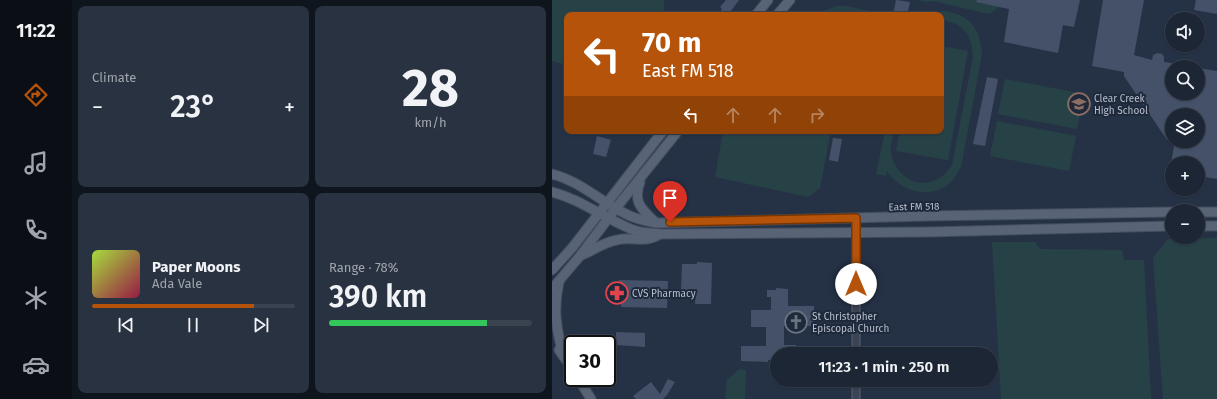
<!DOCTYPE html>
<html lang="en">
<head>
<meta charset="utf-8">
<style>
  body { margin:0; font-family:"Fira Sans",sans-serif; background:#293240; color:#f1f3f6; height:100vh; display:flex; flex-direction:column; font-size:15px; white-space:nowrap }
  * { box-sizing:border-box; margin:0 }
  p { font-size:13px; color:#a0a5ac }
  .icon { flex:none; width:22px; height:22px; fill:none; stroke:currentColor; stroke-width:2; stroke-linecap:round; stroke-linejoin:round }
  .map { position:relative; flex:1; overflow:hidden }
  .details { display:flex; flex-direction:column; gap:6px; padding:6px; background:#0f151d; width:480px }
  .details>* { flex:none }
  .hud { position:absolute; left:12px; top:12px; width:380px; height:122px; border-radius:8px; box-shadow:0 1px 3px #0004,0 0 0 1px #3a434f; background:#b45309; color:#fff; overflow:hidden }
  .tools { position:absolute; left:613px; top:12px; display:grid; gap:8px }
  .tools a { display:grid; place-items:center; width:40px; height:40px; border-radius:50%; background:#1c2634; box-shadow:0 1px 3px #0004,0 0 0 1px #3a434f; font-size:20px }
  .speed { position:absolute; left:12px; top:335px; display:flex; gap:8px; font-size:20px; font-weight:700; text-align:center }
  .speed>* { display:grid; place-content:center; width:52px; height:52px; border-radius:50%; background:#1c2634; box-shadow:0 1px 3px #0004,0 0 0 1px #3a434f; line-height:1 }
  .speed .limit { border:2px solid #111; border-radius:6px; background:#fff; color:#111 }
  .pin { position:absolute; display:grid; place-items:center; width:34px; height:34px; color:#fff; margin:-41px -17px; border-radius:50% 50% 50% 0; rotate:-45deg; box-shadow:0 0 4px #0007 }
  .pin .icon { rotate:45deg }
  .me { position:absolute; width:44px; margin:-22px; rotate:0deg; stroke-linejoin:round; filter:drop-shadow(0 0 3px #0008) }
  .turn { display:flex; align-items:center; gap:14px; height:84px; padding:0 12px; font-size:18px }
  .turn .icon { width:52px; height:52px; stroke-width:2.5 }
  .turn b { display:block; font-size:28px; line-height:34px }
  .lanes { display:flex; align-items:center; height:38px; padding:0 12px; background:#0003; justify-content:center; gap:20px; direction:ltr }
  .lanes .off { opacity:.35 }
  .big { font-size:30px; font-weight:600; line-height:1.1 }
  .details .widget { flex:1; display:flex; flex-direction:column; justify-content:center; gap:6px; min-width:0; padding:0 14px; border-radius:8px; background:#293240 }
  .details .dial { align-items:center; gap:0 }
  .dial b { font-size:52px; line-height:1 }
  .song { display:flex; align-items:center; gap:12px }
  .cover { width:48px; height:48px; border-radius:6px; background:linear-gradient(135deg,hsl(80 70% 55%),hsl(340 70% 35%)) }
  .played { height:4px; border-radius:2px; background:linear-gradient(90deg,#b45309 80%,#3a434f 80%) }
  .keys { display:flex; justify-content:space-around; direction:ltr }
  .heat { display:flex; justify-content:space-between; align-items:center; font-size:22px; direction:ltr }
  .charge { height:6px; border-radius:3px; background:linear-gradient(90deg,#34c759 78%,#3a434f 0) }
  .details .tiles { flex:1; display:grid; gap:6px; grid-template-columns:repeat(2,1fr) }
  .trip { position:absolute; left:218px; top:347px; width:228px; height:40px; border-radius:20px; background:#1c2634; box-shadow:0 1px 3px #0004,0 0 0 1px #3a434f; font-weight:600; line-height:40px; text-align:center }
  main { display:flex; flex:1; min-height:0 }
  .tabs { display:flex; flex-direction:column; width:72px; justify-content:space-around; align-items:center; background:#0b0f15; color:#a0a5ac }
  .tabs .icon { width:28px; height:28px }
  .tabs .active { color:#b45309 }
  .tabs b { font-size:18px; color:#f1f3f6 }
  .map>svg:first-child { display:block }
  .green { fill:#274247 }
  .building { fill:#445168 }
  .lines { fill:none; stroke-linecap:round; stroke-linejoin:round }
  .minor-casing { stroke:#586272; stroke-width:9 }
  .major-casing { stroke:#434d5e; stroke-width:11 }
  .minor { stroke:#3a4455; stroke-width:7 }
  .major { stroke:#586375; stroke-width:9 }
  .route-casing { stroke:#753606; stroke-width:10 }
  .route { stroke:#b45309; stroke-width:7 }
  .labels { text-anchor:middle; stroke-width:4; stroke-linejoin:round; paint-order:stroke }
  .poi-label { font-size:10px; fill:#b8bfce; stroke:#1e293b; text-anchor:start }
  .street-label { font-size:10px; fill:#b8bfce; stroke:#1e293b }
</style>
</head>
<body>
<main>
<nav class="tabs">
<b>11:22</b>
<svg class="icon active" aria-label="directions" viewBox="0 0 24 24"><path d="M12 3l9 9-9 9-9-9zM9 14v-3h6M13 9l2 2-2 2"/></svg>
<svg class="icon" aria-label="music" viewBox="0 0 24 24"><path d="M9 18V5l10-2v13"/><circle cx="6" cy="18" r="3"/><circle cx="16" cy="16" r="3"/></svg>
<svg class="icon" aria-label="phone" viewBox="0 0 24 24"><path d="M5 4h4l2 5-3 2q2 4 5 5l2-3 5 2v4C11 20 4 13 5 4z"/></svg>
<svg class="icon" aria-label="climate" viewBox="0 0 24 24"><path d="M12 3v18M4 7l16 10M4 17L20 7"/></svg>
<svg class="icon" aria-label="car" viewBox="0 0 24 24"><path d="M5 17H2v-5l4-1 3-4h7l3 4 3 1v5h-3M9 17h6M6 11h13"/><circle cx="7" cy="17" r="2"/><circle cx="17" cy="17" r="2"/></svg>
</nav>
<section class="details">
<div class="tiles">
<div class="widget"><p>Climate</p>
<div class="heat"><a>−</a><b class="big">23°</b><a>+</a></div>
</div>
<div class="widget dial"><b>28</b><p>km/h</p></div>
<div class="widget">
<div class="song"><i class="cover"></i><div><b>Paper Moons</b><p>Ada Vale</p></div></div>
<div class="played"></div>
<div class="keys"><svg class="icon" aria-label="previous" viewBox="0 0 24 24"><path d="M18 5L8 12l10 7zM5 5v14"/></svg><svg class="icon" aria-label="pause" viewBox="0 0 24 24"><path d="M8 5v14M16 5v14"/></svg><svg class="icon" aria-label="next" viewBox="0 0 24 24"><path d="M6 5l10 7-10 7zM19 5v14"/></svg></div>
</div>
<div class="widget"><p>Range · 78%</p><b class="big">390 km</b><div class="charge"></div></div>
</div>
</section>
<div class="map">
<svg width="665" height="399" viewBox="0 0 665 399">
  <rect width="100%" height="100%" fill="#253246"/>
  <!-- green -->
  <g class="green">
    <polygon points="0,0 112,0 112,15 15,15 15,65 0,61"/>
    <polygon points="365,0 451,0 450,8 447,7 437,14 381,1 375,2"/>
    <polygon points="286,6 294,6 331,14 330,15 267,15 274,10"/>
    <path d="M393,11c26,5 35,17 37,43l-21,113c-3,4 -5,9 -8,13 -19,21 -52,13 -66,-9l-1,5 -10,-2 9,-43h9c-1,7 -4,15 -3,21 2,21 25,38 45,28 7,-3 12,-9 16,-15l21,-108c-1,-22 -9,-34 -32,-37v-5h-16l3,-2z"/>
    <polygon points="389,46 416,51 396,160 344,151 348,131 389,131"/>
    <polygon points="453,79 532,94 525,129 446,114"/>
    <polygon points="445,121 524,136 517,171 438,156"/>
    <polygon points="171,131 272,131 272,133 278,135 268,188 256,197 163,177"/>
    <polygon points="665,238 665,399 611,399 601,258 616,239"/>
    <polygon points="440,242 483,242 488,249 570,250 572,260 592,260 599,399 449,399"/>
    <polygon points="187,369 194,370 193,399 173,399 175,380"/>
  </g>
  <!-- building -->
  <g class="building">
    <polygon points="174,0 187,0 176,15 166,15 170,9 168,7"/>
    <polygon points="344,0 358,2 355,15 341,15"/>
    <polygon points="425,0 528,0 522,27 511,25 506,53 452,42 457,9 424,2"/>
    <polygon points="551,0 592,0 582,55 600,60 601,55 606,53 610,54 612,57 612,62 620,63 620,93 646,93 646,68 665,71 665,179 646,176 646,163 619,163 623,141 646,141 646,115 620,115 620,141 615,140 572,76 572,72 540,66"/>
    <polygon points="644,0 665,0 665,14 642,10"/>
    <polygon points="435,77 446,79 433,146 421,144"/>
    <polygon points="45,136 59,140 54,157 41,154"/>
    <polygon points="281,138 290,139 286,162 277,160"/>
    <polygon points="145,262 160,263 159,304 143,304 144,292 129,292 130,264 145,264"/>
    <polygon points="67,280 116,281 115,308 69,307 69,288 67,288"/>
    <polygon points="224,288 236,289 236,306 262,306 262,326 232,326 232,345 244,345 244,347 258,347 258,354 225,354 225,360 216,360 216,362 189,361 189,346 214,346 214,327 199,327 199,310 219,310 219,297 215,297 215,290 224,290"/>
    <polygon points="64,332 93,333 93,347 64,345"/>
    <polygon points="116,379 123,382 115,395 111,399 84,399 81,396 99,382 108,394"/>
  </g>
  <g class="lines">
    <!-- minor casing -->
    <g class="minor-casing">
      <g id="minor">
        <polyline points="304,218 304,354"/>
        <polyline points="304,399 304,380"/>
      </g>
    </g>
    <!-- major casing -->
    <g class="major-casing">
      <g id="major">
        <polyline points="204,15 216,0"/>
        <polyline points="225,15 238,0"/>
        <path d="M0,174c28,7 49,28 74,40 9,5 19,7 30,9l272,-7 244,-4"/>
        <path d="M88,182c-7,19 0,26 15,40"/>
        <path d="M0,192c28,7 52,26 79,37 9,4 20,4 30,5l268,-2 243,-6"/>
        <polyline points="646,212 665,212"/>
        <polyline points="646,226 665,226"/>
        <path d="M30,255c12,-5 22,-13 35,-15 15,-4 28,4 43,-6"/>
        <polyline points="0,270 20,248 111,131"/>
        <path d="M7,282c-6,26 -3,46 4,72"/>
        <polyline points="0,289 28,256 64,208 126,131"/>
        <polyline points="7,350 21,370"/>
        <polyline points="26,378 39,399"/>
      </g>
    </g>
    <!-- minor -->
    <use href="#minor" class="minor"/>
    <!-- major -->
    <use href="#major" class="major"/>
  </g>
  <g class="lines">
    <!-- route casing -->
    <g class="route-casing">
      <polyline id="route" points="118,222 304,218 304,284"/>
    </g>
    <!-- route -->
    <use href="#route" class="route"/>
  </g>
  <!-- icons -->
  <defs>
    <g id="school-ring" transform="scale(1.15)"><circle r="9.5" fill="#1e293b" stroke="#8d6e63" stroke-width="1.5"/><path d="M0-5L7-2L0 1L-7-2ZM-4 1L0 2.5L4 1V4Q0 6-4 4Z" fill="#8d6e63"/></g>
    <g id="pharmacy-ring" transform="scale(1.15)"><circle r="9.5" fill="#1e293b" stroke="#e0444e" stroke-width="1.5"/><path d="M-2-6h4v4h4v4h-4v4h-4v-4h-4v-4h4Z" fill="#e0444e"/></g>
    <g id="church-ring" transform="scale(1.15)"><circle r="9.5" fill="#1e293b" stroke="#6b7280" stroke-width="1.5"/><path d="M-1.2-6h2.4v3.5h3.3v2.4h-3.3V6h-2.4V-.1h-3.3v-2.4h3.3Z" fill="#6b7280"/></g>
  </defs>
  <g fill-rule="evenodd">
    <use href="#school-ring" x="527" y="104"/>
    <use href="#pharmacy-ring" x="65" y="293"/>
    <use href="#church-ring" x="244" y="322"/>
  </g>
  <g class="labels">
    <!-- poi labels -->
    <g class="poi-label">
      <text x="542" y="102">Clear Creek<tspan x="542" dy="12">High School</tspan></text>
      <text x="80" y="297">CVS Pharmacy</text>
      <text x="260" y="320">St Christopher<tspan x="260" dy="12">Episcopal Church</tspan></text>
    </g>
    <!-- street labels -->
    <g class="street-label">
      <text transform="translate(362 206) rotate(-1)" y="4">East FM 518</text>
    </g>
  </g>
</svg>
<div class="tools">
<a><svg class="icon" aria-label="sound" viewBox="0 0 24 24"><path d="M4 9h4l5-4v14l-5-4H4zM17 9q2 3 0 6"/></svg></a>
<a><svg class="icon" aria-label="search" viewBox="0 0 24 24"><circle cx="10" cy="10" r="6"/><path d="M15 15l6 6"/></svg></a>
<a><svg class="icon" aria-label="layers" viewBox="0 0 24 24"><path d="M12 4l9 5-9 5-9-5zM3 14l9 5 9-5"/></svg></a>
<a>+</a>
<a>−</a>
</div>
<div class="speed"><div class="limit">30</div></div>
<div class="pin" style="left:118px;top:222px;background:#d93025"><svg class="icon" aria-label="arrive" viewBox="0 0 24 24"><path d="M6 21V4h12l-3 4 3 4H6"/></svg></div>
<svg class="me" style="left:304px;top:284px" viewBox="-20 -20 40 40"><circle r="19" fill="#fff"/><path d="M0-13L10 11 0 6-10 11z" fill="#b45309"/></svg>
<div class="trip">11:23 · 1 min · 250 m</div>
<div class="hud">
<div class="turn"><svg class="icon" aria-label="left" viewBox="0 0 24 24"><path d="M17 20v-9H6M10 6l-5 5 5 5"/></svg><div><b>70 m</b>East FM 518</div></div>
<div class="lanes"><svg class="icon" aria-label="left" viewBox="0 0 24 24"><path d="M17 20v-9H6M10 6l-5 5 5 5"/></svg><svg class="icon off" aria-label="ahead" viewBox="0 0 24 24"><path d="M12 20V5M6 11l6-6 6 6"/></svg><svg class="icon off" aria-label="ahead" viewBox="0 0 24 24"><path d="M12 20V5M6 11l6-6 6 6"/></svg><svg class="icon off" aria-label="right" viewBox="0 0 24 24"><path d="M7 20v-9h11M14 6l5 5-5 5"/></svg></div>
</div>
</div>
</main>
</body>
</html>
